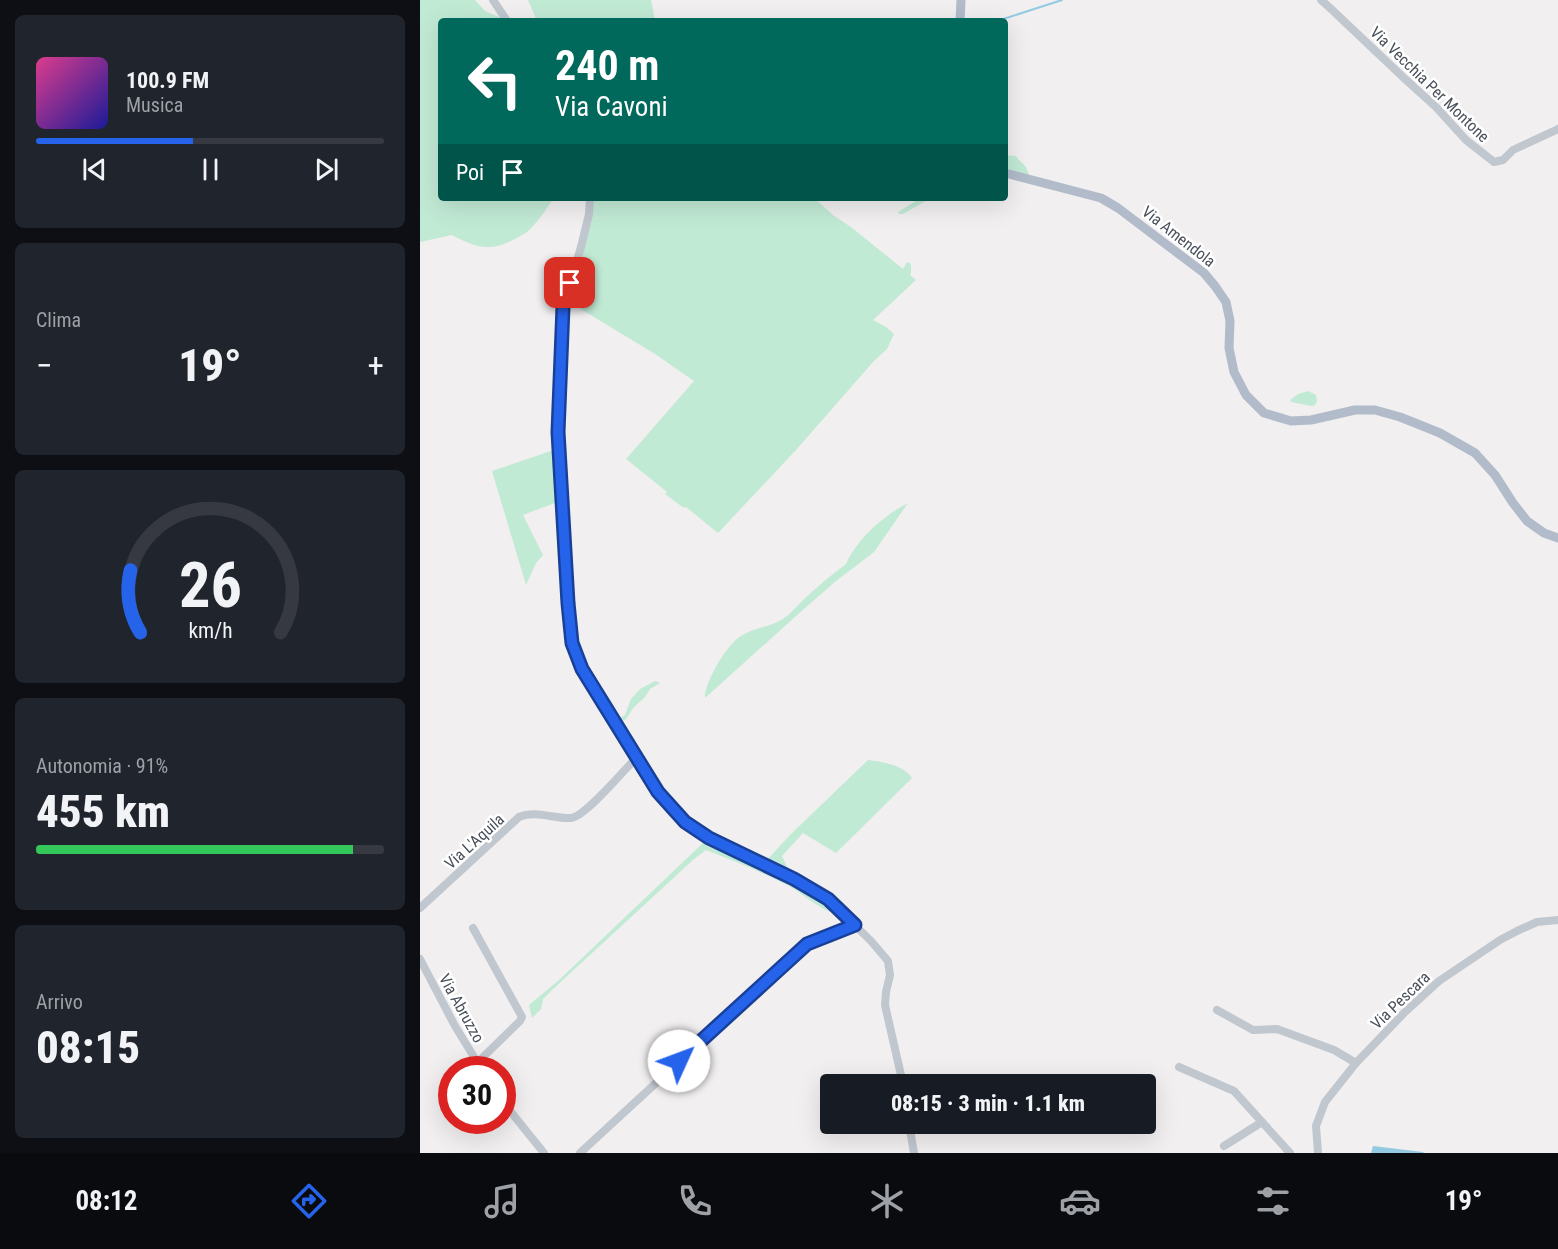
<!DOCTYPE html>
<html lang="it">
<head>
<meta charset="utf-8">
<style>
  body { margin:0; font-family:"Roboto Condensed",sans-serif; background:#20242c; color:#f1f3f6; height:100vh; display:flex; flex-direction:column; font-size:22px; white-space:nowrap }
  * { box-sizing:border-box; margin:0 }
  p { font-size:20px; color:#9ea1a6 }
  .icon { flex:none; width:33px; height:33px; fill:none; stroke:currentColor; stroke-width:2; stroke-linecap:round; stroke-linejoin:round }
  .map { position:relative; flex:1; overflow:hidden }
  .sheet { display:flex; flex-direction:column; gap:15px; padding:15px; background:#0d0f14; width:420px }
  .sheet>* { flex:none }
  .banner { position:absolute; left:18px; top:18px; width:570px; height:183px; border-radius:6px; box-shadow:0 6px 24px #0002; background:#00695c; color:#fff; overflow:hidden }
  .speed { position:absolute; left:18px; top:1056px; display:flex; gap:12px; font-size:30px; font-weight:700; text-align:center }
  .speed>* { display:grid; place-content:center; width:78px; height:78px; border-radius:50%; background:#171b24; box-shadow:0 6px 24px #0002; line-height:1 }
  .speed .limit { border:9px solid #d22; background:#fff; color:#111 }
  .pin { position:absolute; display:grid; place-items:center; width:51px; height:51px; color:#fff; margin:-26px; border-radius:12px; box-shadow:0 3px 9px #0006 }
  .me { position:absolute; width:66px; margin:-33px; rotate:47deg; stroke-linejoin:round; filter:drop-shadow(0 0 4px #0008) }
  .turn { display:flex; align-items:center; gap:21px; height:126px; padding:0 18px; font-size:27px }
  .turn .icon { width:78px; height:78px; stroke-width:2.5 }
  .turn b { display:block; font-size:42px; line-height:51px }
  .then { display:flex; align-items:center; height:57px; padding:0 18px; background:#0003; gap:12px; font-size:22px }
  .big { font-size:45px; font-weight:800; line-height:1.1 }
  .sheet .widget { flex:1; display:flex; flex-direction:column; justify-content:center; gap:9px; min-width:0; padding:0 21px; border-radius:9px; background:#20242c }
  .sheet .dial { align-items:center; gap:0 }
  .dial svg { height:156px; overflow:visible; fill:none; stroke:#363941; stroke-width:7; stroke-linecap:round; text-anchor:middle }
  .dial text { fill:#f1f3f6; stroke:none }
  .song { display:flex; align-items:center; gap:18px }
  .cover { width:72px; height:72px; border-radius:9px; background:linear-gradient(135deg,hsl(330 70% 55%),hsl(240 70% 35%)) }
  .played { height:6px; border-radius:3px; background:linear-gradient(90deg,#2563eb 45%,#363941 45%) }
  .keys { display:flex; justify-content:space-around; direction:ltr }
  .heat { display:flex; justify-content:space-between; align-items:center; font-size:33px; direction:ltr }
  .charge { height:9px; border-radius:4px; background:linear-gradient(90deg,#34c759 91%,#363941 0) }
  .trip { position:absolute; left:400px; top:1074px; width:336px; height:60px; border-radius:6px; background:#171b24; box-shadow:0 6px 24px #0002; font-weight:800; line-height:60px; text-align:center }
  .dock { display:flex; height:96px; justify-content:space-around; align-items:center; background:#090b0e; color:#9ea1a6 }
  .dock .icon { width:42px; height:42px }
  .dock .on { color:#2563eb }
  .dock b { font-size:27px; color:#f1f3f6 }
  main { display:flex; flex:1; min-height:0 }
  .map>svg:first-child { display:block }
  .green { fill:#c1ead5 }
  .water { fill:#93cae2 }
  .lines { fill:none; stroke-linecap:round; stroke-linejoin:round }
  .stream { stroke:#93cae2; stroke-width:2 }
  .minor { stroke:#c1c7cf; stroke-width:8 }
  .major { stroke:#b1bbca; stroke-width:9 }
  .route-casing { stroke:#184099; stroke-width:15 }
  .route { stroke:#2563eb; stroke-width:10 }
  .labels { text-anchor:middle; stroke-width:5; stroke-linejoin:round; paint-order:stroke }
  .street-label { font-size:16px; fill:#49505a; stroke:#fff }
</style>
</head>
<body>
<main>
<section class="sheet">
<div class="widget">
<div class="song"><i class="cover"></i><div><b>100.9 FM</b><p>Musica</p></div></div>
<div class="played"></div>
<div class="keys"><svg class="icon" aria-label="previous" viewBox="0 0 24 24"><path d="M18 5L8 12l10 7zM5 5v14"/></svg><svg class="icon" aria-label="pause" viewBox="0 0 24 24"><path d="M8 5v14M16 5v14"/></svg><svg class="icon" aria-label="next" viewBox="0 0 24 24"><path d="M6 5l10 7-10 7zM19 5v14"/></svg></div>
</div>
<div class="widget"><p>Clima</p>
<div class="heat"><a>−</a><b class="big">19°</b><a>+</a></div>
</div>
<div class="widget dial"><svg viewBox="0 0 100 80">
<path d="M14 69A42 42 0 1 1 86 69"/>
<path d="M14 69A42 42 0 0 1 9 37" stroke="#2563eb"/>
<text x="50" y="56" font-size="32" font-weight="700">26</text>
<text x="50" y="72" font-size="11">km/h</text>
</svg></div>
<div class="widget"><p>Autonomia · 91%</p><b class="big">455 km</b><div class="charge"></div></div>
<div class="widget"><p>Arrivo</p><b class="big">08:15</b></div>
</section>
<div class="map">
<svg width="1138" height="1153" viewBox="0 0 1138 1153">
  <rect width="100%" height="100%" fill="#f1efef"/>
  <!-- green -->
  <g class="green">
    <path d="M0,0h55l10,11 16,7 1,3h-61v177h113c-6,8 -16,24 -23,30 -4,5 -11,8 -16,11 -24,13 -39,9 -63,-4l-32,7z"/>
    <polygon points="108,0 231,0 235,21 117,21"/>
    <path d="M585,155l11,1c6,9 11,8 13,20l-24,-6z"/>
    <polygon points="172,198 394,198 413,215 431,227 483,269 487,262 491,264 491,273 490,275 496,280 453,320 466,327 474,334 467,349 453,362 376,450 298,533 266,507 264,508 245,494 247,492 206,459 274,381 235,354 146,300"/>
    <polygon points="501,198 511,198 483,214 479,214 478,212"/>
    <polygon points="888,391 896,395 897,401 895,405 892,406 871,402 870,400 878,394"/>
    <polygon points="137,449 140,519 138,537 135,503 103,515 123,555 116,563 106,585 72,471"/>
    <path d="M488,503l-34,49 -38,29 -40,35 -91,82c-1,-15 22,-54 36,-62 14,-9 33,-9 46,-20 6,-5 11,-11 16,-16 14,-13 28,-25 43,-36 12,-26 37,-48 62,-61z"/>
    <polygon points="235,681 240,683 230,689 225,697 214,707 206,719 197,724 198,720 205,715 211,699 220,689"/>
    <path d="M448,760c16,2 35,5 44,18l-76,75 -33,-20 -21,23 5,11 21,15 -3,2 -40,-22 26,-28z"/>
    <path d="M278,838c46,21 103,41 140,76 -19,-4 -33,-19 -49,-28 -27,-14 -55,-25 -83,-36l-12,9 -142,131 -9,9 -2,10 -9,9 -3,-13 29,-24 145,-138z"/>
  </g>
  <!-- water -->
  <polygon class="water" points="953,1146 1003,1152 1004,1153 951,1153"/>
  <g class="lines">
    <!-- stream -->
    <polyline class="stream" points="577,21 642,0"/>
    <!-- minor -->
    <g class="minor">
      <polyline points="73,0 87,21"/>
      <polyline points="901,0 909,7 984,78 1016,107 1046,140 1074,162 1083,160 1093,150 1138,129"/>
      <polyline points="170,198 169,214 161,247 143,307 138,411 140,489 148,603 152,643 163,669 238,792 265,822 289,838 374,879 408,899 451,941 468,961 470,975 466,992 465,1005 483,1084"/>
      <path d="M0,908l99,-91c17,-7 35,2 52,1 14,-1 54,-49 66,-61"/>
      <polyline points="53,928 102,1017 100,1021 58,1062"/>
      <polyline points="0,959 35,1026 62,1070"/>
      <polyline points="797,1010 833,1030 857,1029 914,1050 936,1063"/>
      <polyline points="759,1067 814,1091 870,1153"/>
      <polyline points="82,1101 124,1153"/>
      <polyline points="489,1124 494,1153"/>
      <polyline points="804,1146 842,1122"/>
      <polyline points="160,1153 387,944 436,925"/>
      <polyline points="898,1153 896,1126 905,1102 936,1063 985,1012 1019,981 1080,940 1097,931 1117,922 1138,920"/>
    </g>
    <!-- major -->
    <g class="major">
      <polyline points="540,21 541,0"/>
      <polyline points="585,173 681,198 698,208 784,273 795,286 806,302 810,321 809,348 814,372 826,395 844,413 871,421 891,420 935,410 955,410 980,417 1020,433 1055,453 1075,475 1093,503 1107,521 1124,533 1138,538"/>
    </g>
  </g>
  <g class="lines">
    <!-- route casing -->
    <g class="route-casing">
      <polyline id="route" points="150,283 143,307 138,432 148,603 152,643 162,669 238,792 265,822 289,838 374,879 408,899 435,925 387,944 259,1061"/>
    </g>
    <!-- route -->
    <use href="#route" class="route"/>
  </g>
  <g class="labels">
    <!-- street labels -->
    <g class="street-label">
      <text transform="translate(1010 84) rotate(44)" y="6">Via Vecchia Per Montone</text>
      <text transform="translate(759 236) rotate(38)" y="6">Via Amendola</text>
      <text transform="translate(54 841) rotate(-42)" y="6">Via L'Aquila</text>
      <text transform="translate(980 1000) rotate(-44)" y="6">Via Pescara</text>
      <text transform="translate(42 1008) rotate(61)" y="6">Via Abruzzo</text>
    </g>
  </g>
</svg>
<div class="speed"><div class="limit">30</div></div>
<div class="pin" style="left:150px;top:283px;background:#d93025"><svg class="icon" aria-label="arrive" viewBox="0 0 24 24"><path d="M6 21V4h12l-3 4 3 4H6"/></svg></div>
<svg class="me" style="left:259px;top:1061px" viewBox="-20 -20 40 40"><circle r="19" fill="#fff"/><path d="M0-13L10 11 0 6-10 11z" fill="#2563eb"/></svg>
<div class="trip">08:15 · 3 min · 1.1 km</div>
<div class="banner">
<div class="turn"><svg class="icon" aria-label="left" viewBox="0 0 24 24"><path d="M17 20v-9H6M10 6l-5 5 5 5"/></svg><div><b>240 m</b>Via Cavoni</div></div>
<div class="then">Poi<svg class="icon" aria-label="arrive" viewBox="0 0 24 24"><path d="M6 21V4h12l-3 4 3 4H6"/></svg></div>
</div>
</div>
</main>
<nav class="dock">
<b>08:12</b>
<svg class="icon on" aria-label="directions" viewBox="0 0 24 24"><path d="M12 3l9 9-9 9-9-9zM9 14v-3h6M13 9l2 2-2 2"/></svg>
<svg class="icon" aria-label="music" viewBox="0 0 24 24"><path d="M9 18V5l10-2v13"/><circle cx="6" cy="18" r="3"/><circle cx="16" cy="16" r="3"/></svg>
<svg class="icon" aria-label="phone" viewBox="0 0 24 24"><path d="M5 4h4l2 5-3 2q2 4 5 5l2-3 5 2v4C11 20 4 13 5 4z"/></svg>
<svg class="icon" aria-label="climate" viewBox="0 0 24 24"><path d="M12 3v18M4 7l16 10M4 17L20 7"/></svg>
<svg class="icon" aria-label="car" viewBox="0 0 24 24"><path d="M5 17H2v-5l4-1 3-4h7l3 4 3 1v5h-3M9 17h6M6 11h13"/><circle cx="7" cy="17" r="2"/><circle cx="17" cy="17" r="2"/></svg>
<svg class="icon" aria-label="filters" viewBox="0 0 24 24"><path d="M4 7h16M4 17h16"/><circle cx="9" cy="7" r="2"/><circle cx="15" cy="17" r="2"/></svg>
<b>19°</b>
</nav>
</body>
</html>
